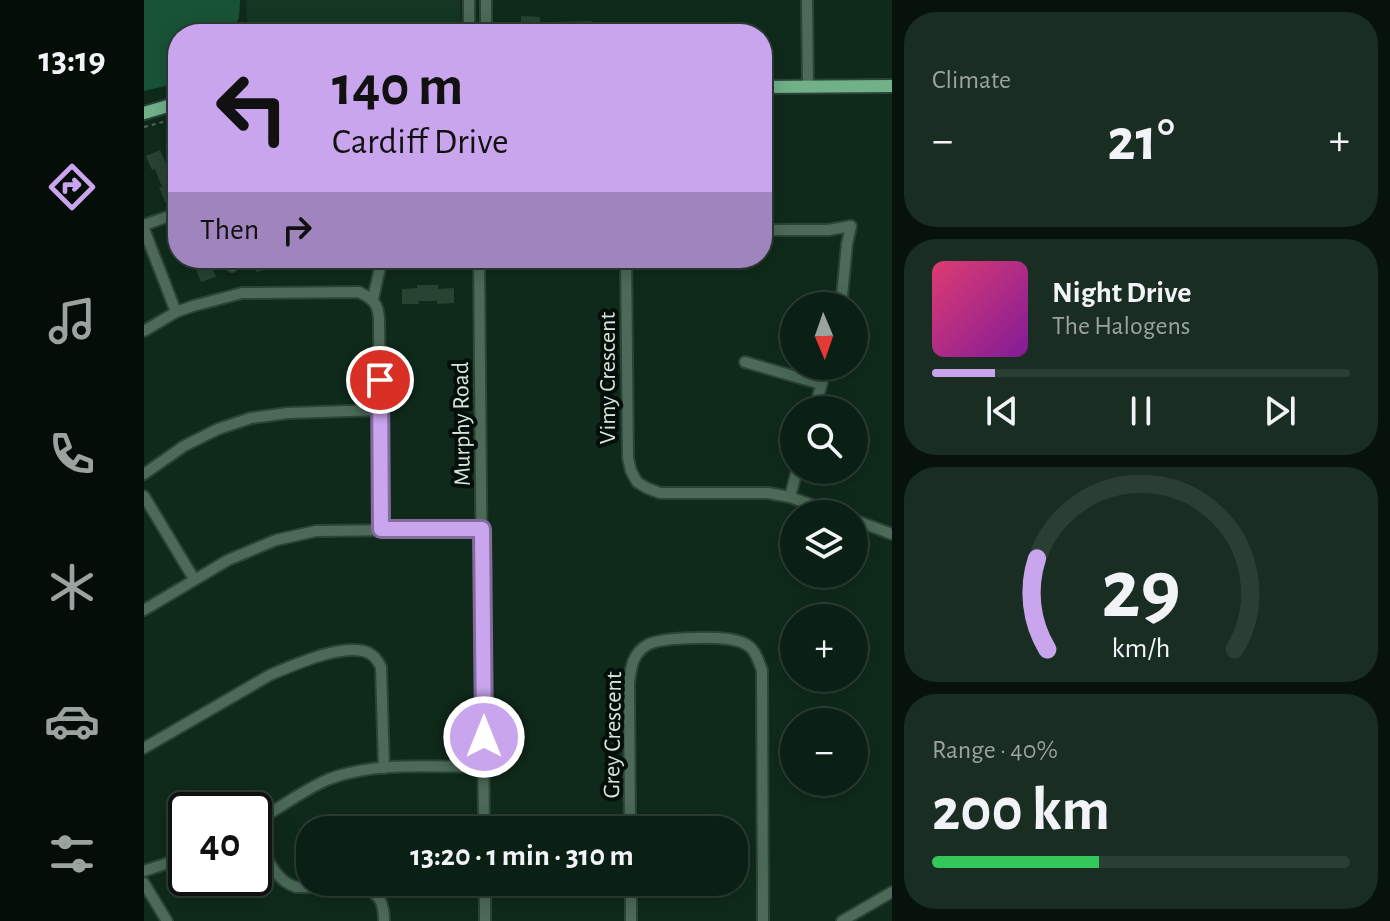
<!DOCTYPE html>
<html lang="en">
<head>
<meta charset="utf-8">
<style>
  body { margin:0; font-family:"Alegreya Sans",sans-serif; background:#192d22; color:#f1f3f6; height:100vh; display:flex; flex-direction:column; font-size:30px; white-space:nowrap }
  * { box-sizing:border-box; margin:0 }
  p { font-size:26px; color:#9aa3a0 }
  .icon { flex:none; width:44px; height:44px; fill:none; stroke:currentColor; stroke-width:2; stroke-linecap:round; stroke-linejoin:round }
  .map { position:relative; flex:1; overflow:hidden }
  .side { display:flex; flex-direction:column; gap:12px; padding:12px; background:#06120b; width:498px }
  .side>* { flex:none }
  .banner { position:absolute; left:24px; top:24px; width:604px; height:244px; border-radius:32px; box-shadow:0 4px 20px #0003,0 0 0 2px #2b3e34; background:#c9a5ee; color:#111; overflow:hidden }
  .needle { width:52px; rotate:178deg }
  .tools { position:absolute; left:636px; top:292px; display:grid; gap:16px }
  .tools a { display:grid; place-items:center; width:88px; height:88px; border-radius:50%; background:#0b2014; box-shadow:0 4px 20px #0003,0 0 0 2px #2b3e34; font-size:40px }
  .speed { position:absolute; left:24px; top:792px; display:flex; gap:16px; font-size:40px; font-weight:700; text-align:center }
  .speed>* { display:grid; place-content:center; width:104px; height:104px; border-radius:50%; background:#0b2014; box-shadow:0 4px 20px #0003,0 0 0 2px #2b3e34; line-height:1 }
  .speed .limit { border:4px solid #111; border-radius:12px; background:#fff; color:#111 }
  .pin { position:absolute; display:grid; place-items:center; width:68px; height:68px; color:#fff; margin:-34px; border:4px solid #fff; border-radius:50%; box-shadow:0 2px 8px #0007 }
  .me { position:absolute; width:88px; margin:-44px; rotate:0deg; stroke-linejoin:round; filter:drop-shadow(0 0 6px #0008) }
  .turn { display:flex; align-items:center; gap:28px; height:168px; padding:0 32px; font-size:36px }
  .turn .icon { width:104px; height:104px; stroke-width:2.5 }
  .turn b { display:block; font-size:56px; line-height:68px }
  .then { display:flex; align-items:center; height:76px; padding:0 32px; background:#0003; gap:16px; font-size:30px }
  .big { font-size:60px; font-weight:700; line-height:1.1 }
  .side .tile { flex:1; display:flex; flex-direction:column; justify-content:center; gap:12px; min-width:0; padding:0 28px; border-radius:32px; background:#192d22 }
  .side .dial { align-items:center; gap:0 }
  .dial svg { height:208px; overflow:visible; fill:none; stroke:#2b3e34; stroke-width:7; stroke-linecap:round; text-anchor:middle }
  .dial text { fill:#f1f3f6; stroke:none }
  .song { display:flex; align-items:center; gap:24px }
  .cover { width:96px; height:96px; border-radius:12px; background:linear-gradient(135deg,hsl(340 70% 55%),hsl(290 70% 35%)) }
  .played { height:8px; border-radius:4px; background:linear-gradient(90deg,#c9a5ee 15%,#2b3e34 15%) }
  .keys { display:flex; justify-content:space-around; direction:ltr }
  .heat { display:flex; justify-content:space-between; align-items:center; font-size:44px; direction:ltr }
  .charge { height:12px; border-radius:6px; background:linear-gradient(90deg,#34c759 40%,#2b3e34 0) }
  .trip { position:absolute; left:152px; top:816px; width:452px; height:80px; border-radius:32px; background:#0b2014; box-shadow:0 4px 20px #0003,0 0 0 2px #2b3e34; font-weight:700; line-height:80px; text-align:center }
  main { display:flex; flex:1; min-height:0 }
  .dock { display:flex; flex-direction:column; width:144px; justify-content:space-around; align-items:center; background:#040d08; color:#9aa3a0 }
  .dock .icon { width:56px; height:56px }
  .dock .active { color:#c9a5ee }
  .dock b { font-size:36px; color:#f1f3f6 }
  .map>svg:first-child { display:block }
  .built { fill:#143623 }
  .green { fill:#195335 }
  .building { fill:#284332 }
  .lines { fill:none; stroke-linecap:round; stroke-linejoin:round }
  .minor-casing { stroke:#2b4436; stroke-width:14 }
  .major-casing { stroke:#2b4436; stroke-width:16 }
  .path { stroke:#4f6659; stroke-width:2; stroke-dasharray:4 4; stroke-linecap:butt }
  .minor { stroke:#4c6a57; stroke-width:10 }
  .major { stroke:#71b18a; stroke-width:12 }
  .route-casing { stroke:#836b9b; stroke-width:20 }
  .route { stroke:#c9a5ee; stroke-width:14 }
  .labels { text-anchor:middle; stroke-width:8; stroke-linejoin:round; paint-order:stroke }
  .street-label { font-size:24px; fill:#d8e7dd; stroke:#050f09 }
</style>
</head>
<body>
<main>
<nav class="dock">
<b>13:19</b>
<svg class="icon active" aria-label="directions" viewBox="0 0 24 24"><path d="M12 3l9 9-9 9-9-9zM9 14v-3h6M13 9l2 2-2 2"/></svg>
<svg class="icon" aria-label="music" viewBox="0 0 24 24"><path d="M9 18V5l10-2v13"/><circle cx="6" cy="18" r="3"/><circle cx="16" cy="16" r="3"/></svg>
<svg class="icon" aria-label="phone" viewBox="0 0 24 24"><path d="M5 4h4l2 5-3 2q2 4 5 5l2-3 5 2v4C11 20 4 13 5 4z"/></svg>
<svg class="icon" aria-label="climate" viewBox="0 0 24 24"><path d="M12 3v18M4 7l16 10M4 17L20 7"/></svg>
<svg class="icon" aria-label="car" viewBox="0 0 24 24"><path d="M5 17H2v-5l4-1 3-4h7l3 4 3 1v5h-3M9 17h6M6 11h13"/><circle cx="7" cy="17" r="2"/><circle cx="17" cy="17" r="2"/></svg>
<svg class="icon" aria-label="filters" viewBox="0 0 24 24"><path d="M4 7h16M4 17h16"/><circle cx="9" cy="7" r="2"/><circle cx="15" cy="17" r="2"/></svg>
</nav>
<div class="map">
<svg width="748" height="921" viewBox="0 0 748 921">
  <rect width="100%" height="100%" fill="#0f2a1b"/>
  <!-- built -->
  <polygon class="built" points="102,0 316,0 317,29 103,25"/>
  <!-- green -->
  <polygon class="green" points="0,0 96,0 95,18 89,29 89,34 34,34 34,83 0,91"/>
  <!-- building -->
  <g class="building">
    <polygon points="377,16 396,17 396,34 377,34"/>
    <polygon points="448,21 448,34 411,34 411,22"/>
    <polygon points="16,150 22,163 25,162 33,182 30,183 34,198 21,202 15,187 18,187 11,169 8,170 2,156"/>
    <polygon points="45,258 61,258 62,262 66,261 72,277 57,282 51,267 48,268"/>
    <polygon points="112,258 123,258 126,269 112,272 110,260 112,260"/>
    <polygon points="163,258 207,258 206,268 189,268 189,266 163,265"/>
    <polygon points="273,285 294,285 294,289 310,288 310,303 293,304 293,301 274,301 275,304 258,304 258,289 273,288"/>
  </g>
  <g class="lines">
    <!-- minor casing -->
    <g class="minor-casing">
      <g id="minor">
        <polyline points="342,0 342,34"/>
        <polyline points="663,0 664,87"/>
        <polyline points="325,34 325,0"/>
        <polyline points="0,225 34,213"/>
        <polyline points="0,229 32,312"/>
        <polyline points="618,230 684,230 707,226 703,244 697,306"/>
        <polyline points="85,258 88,266"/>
        <polyline points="335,258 340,830"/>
        <polyline points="482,258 484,458 487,471 493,482 503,488 516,493 624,493 646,497 693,514"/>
        <polyline points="239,263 305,262"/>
        <polyline points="229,299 238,258"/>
        <path d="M0,331l32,-19 17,-6 49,-13 117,-1c14,7 19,11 20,27l2,210"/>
        <polyline points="601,362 677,384"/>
        <polyline points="670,410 683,366"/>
        <polyline points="0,474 40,446 74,429 107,418 144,413 236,410"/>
        <polyline points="0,496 50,579"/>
        <polyline points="646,497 653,470"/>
        <polyline points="710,520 748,534"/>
        <polyline points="0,610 84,560 132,540 172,531 338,529"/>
        <path d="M0,748l126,-73c24,-10 74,-33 99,-22 6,3 9,8 12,14l3,101"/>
        <path d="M110,823c24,-14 49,-33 75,-44 47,-18 106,-12 155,-12"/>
        <path d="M486,830l-1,-147c2,-15 3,-29 18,-38 13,-8 64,-8 81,-6 8,1 17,3 23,9 6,6 8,15 11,22l1,251"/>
        <path d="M110,835c11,18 20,46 42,52l67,1c17,5 21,16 21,33"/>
        <polyline points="0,871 42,857"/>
        <polyline points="341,882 341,921"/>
        <polyline points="487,882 487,921"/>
        <polyline points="0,883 23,921"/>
        <polyline points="698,921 748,892"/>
      </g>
    </g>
    <!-- major casing -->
    <g class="major-casing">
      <g id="major">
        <polyline points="618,87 748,86"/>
        <polyline points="0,113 34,103"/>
      </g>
    </g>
    <!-- path -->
    <polyline class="path" points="0,127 34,118"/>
    <!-- minor -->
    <use href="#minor" class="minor"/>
    <!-- major -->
    <use href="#major" class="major"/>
  </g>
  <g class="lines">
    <!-- route casing -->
    <g class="route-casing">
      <polyline id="route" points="236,380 237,529 338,529 340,737"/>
    </g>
    <!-- route -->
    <use href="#route" class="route"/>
  </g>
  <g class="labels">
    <!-- street labels -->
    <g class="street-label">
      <text transform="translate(463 378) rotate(-90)" y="8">Vimy Crescent</text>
      <text transform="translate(317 424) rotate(-91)" y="8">Murphy Road</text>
      <text transform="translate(468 735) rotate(-89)" y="8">Grey Crescent</text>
    </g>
  </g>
</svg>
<div class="tools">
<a><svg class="needle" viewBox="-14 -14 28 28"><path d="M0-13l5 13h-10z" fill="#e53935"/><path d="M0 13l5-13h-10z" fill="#9aa3a0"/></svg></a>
<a><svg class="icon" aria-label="search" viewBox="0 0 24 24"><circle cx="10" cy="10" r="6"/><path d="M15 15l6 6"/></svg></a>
<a><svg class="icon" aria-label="layers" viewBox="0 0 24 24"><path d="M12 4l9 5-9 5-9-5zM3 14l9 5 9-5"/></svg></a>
<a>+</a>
<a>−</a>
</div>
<div class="speed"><div class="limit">40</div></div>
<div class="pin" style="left:236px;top:380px;background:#d93025"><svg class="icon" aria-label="arrive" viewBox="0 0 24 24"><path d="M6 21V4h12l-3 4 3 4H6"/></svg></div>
<svg class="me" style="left:340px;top:737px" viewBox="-20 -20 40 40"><circle r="17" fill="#c9a5ee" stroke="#fff" stroke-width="3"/><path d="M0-11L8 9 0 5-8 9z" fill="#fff"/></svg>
<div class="trip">13:20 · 1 min · 310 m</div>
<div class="banner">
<div class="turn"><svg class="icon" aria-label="left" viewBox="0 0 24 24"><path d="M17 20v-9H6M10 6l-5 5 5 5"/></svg><div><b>140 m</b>Cardiff Drive</div></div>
<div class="then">Then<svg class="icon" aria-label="right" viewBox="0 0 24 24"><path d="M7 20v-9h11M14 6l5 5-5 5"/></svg></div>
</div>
</div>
<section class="side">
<div class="tile"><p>Climate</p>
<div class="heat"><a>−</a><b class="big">21°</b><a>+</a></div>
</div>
<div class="tile">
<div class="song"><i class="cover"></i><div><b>Night Drive</b><p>The Halogens</p></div></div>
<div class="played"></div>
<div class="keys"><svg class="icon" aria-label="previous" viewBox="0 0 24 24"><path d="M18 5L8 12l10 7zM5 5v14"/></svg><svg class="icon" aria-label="pause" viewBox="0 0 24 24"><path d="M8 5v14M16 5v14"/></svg><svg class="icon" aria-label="next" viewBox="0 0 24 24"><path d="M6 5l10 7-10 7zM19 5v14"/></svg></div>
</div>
<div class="tile dial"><svg viewBox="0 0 100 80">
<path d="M14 69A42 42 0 1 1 86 69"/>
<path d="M14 69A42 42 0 0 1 10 34" stroke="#c9a5ee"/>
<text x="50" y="56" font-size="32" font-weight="700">29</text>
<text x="50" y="72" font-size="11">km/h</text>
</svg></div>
<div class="tile"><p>Range · 40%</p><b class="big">200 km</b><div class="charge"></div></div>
</section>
</main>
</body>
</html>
